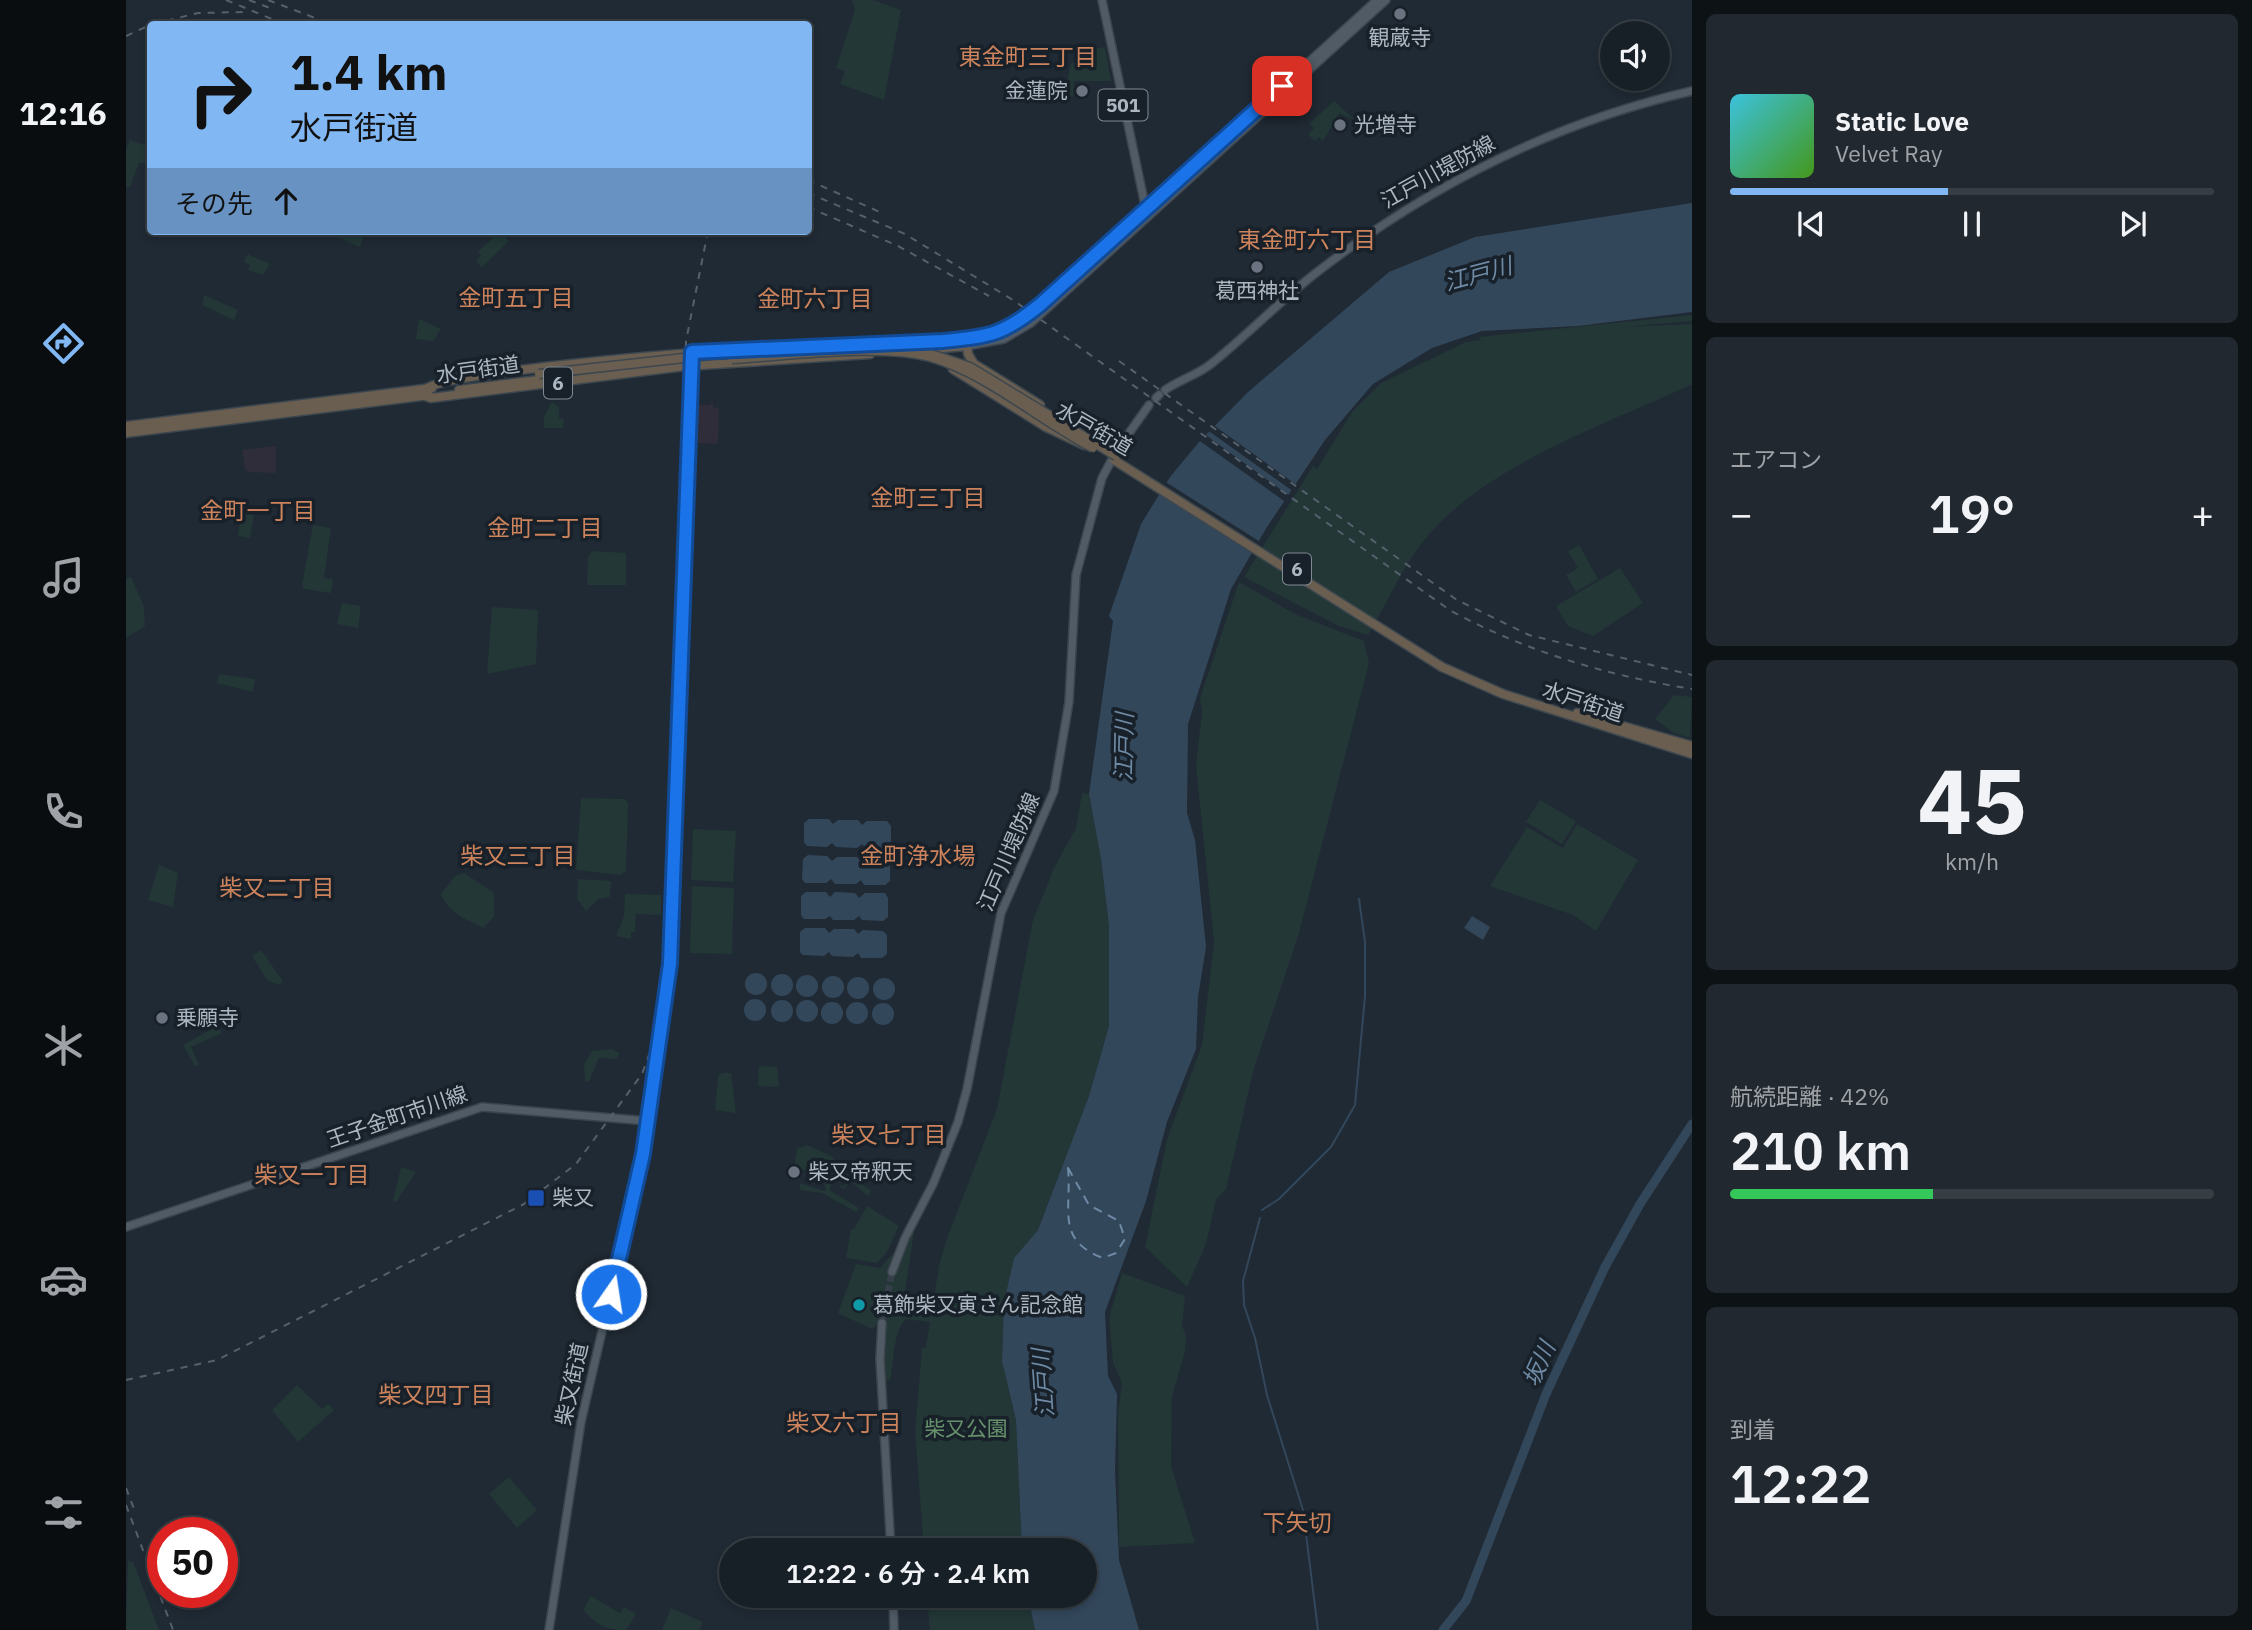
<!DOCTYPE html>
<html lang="ja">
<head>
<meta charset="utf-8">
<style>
  body { margin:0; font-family:"IBM Plex Sans","Noto Sans JP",sans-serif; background:#21282f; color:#f1f3f6; height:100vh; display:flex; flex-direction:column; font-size:26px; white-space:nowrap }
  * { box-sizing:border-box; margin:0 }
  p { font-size:23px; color:#9fa3a7 }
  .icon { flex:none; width:38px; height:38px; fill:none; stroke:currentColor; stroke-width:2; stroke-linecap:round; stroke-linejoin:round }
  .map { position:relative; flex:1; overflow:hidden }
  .side { display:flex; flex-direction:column; gap:14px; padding:14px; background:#0d1215; width:560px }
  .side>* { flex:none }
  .banner { position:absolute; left:21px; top:21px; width:665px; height:214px; border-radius:7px; box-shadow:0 4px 10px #0003,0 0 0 2px #363e44; background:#81b7f2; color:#111; overflow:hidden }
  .controls { position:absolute; left:1474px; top:21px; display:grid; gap:14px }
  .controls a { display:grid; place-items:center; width:70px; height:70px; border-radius:50%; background:#182027; box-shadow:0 4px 10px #0003,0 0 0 2px #363e44; font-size:35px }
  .speed { position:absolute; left:21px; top:1517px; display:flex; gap:14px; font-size:35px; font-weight:700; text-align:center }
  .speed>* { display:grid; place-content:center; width:91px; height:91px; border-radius:50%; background:#182027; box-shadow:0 4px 10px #0003,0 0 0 2px #363e44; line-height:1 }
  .speed .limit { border:10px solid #d22; background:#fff; color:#111 }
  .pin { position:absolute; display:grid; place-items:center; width:60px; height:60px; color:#fff; margin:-30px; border-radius:14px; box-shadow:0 4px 10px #0006 }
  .me { position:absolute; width:77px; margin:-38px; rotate:13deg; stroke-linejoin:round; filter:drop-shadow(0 0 5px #0008) }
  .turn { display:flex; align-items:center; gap:24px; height:147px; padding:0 28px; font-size:32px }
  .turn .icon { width:91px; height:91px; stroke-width:2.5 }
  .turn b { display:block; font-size:49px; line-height:60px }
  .then { display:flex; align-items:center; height:66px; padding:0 28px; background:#0003; gap:14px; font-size:26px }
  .big { font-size:52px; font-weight:600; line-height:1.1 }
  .side .card { flex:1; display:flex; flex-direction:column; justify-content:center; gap:10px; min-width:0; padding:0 24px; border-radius:10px; background:#21282f }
  .side .dial { align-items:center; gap:0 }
  .dial b { font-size:91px; line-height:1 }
  .song { display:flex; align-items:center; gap:21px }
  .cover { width:84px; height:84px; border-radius:10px; background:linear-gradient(135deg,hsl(190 70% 55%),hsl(100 70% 35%)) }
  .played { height:7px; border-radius:4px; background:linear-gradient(90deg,#81b7f2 45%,#363e44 45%) }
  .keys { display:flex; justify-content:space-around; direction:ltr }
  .heat { display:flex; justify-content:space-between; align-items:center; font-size:38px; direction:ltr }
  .charge { height:10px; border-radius:5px; background:linear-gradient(90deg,#34c759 42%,#363e44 0) }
  .trip { position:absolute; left:593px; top:1538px; width:378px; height:70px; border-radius:35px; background:#182027; box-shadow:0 4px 10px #0003,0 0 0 2px #363e44; font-weight:600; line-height:70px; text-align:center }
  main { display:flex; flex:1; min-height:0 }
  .tab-bar { display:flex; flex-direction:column; width:126px; justify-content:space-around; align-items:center; background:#0a0d10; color:#9fa3a7 }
  .tab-bar .icon { width:49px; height:49px }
  .tab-bar .active { color:#81b7f2 }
  .tab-bar b { font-size:32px; color:#f1f3f6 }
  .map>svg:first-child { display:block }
  .medical { fill:#2e2d39 }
  .green { fill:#223736 }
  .water { fill:#33475b }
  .pier { fill:#202a34 }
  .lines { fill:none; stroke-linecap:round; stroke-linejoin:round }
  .stream { stroke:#33475b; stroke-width:2 }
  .river { stroke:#33475b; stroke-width:9 }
  .ferry { stroke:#6e8aa5; stroke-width:2; stroke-dasharray:9 7; stroke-linecap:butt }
  .major-tunnel { stroke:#353f49; stroke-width:7; stroke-dasharray:7 3.5; stroke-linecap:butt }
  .major-casing { stroke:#3c454e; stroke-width:10 }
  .highway-casing { stroke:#3d474f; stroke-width:11 }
  .major { stroke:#505b65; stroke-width:7 }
  .highway { stroke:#6a5e50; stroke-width:8 }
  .rail { stroke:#55606c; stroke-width:2; stroke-dasharray:7 7; stroke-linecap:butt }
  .highway-bridge-casing { stroke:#3d474f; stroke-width:11; stroke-linecap:butt }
  .highway-bridge { stroke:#6a5e50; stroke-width:8 }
  .route-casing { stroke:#114b97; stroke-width:18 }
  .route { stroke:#1a73e8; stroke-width:12 }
  .worship-dot { fill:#6b7280; stroke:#182129; stroke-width:2.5 }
  .transit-dot { fill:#1a4fb4; stroke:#182129; stroke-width:2.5 }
  .culture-dot { fill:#0f9aa8; stroke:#182129; stroke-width:2.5 }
  .labels { text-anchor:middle; stroke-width:7; stroke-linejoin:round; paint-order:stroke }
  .shield { fill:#182129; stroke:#808a94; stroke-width:2 }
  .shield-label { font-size:19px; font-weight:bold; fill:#acb7c2 }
  .poi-label { font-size:21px; fill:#acb7c2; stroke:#182129; text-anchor:start }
  .street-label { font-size:21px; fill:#acb7c2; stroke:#182129 }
  .park-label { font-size:21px; fill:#66916c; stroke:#182129 }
  .neighbourhood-label { font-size:23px; fill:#cd835c; stroke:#182129 }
  .water-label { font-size:23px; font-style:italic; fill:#6e8aa5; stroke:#182129 }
</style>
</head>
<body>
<main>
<nav class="tab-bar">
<b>12:16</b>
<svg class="icon active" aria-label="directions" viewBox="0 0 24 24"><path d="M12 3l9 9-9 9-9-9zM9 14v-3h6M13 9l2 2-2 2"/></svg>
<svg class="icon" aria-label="music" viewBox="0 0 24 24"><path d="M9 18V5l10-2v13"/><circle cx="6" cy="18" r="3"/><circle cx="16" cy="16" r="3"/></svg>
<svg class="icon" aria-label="phone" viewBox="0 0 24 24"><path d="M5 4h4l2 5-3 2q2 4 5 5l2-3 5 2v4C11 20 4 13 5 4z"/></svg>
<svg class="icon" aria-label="climate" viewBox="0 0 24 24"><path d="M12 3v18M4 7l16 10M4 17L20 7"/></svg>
<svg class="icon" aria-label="car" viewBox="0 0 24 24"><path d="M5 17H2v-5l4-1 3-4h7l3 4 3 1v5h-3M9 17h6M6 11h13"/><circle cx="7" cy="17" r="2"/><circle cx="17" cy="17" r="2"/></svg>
<svg class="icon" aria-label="filters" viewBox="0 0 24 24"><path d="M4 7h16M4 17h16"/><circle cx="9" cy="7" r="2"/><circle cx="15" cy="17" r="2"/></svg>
</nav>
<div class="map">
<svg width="1566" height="1630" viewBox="0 0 1566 1630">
  <rect width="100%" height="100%" fill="#202a34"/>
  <!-- medical -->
  <g class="medical">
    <polygon points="586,395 587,407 593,408 592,444 567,443 567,404 585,405"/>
    <polygon points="150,446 150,473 122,472 119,469 116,450"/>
  </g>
  <!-- green -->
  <g class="green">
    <polygon points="726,0 747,0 775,10 758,100 714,84 719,71 710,68 729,10"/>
    <polygon points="979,47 985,81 948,81 947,97 938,96 945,63 951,63 952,58 964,58 965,49"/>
    <polygon points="1208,101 1230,121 1213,113 1197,141 1193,137 1189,141 1182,134 1188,128 1183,124"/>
    <polygon points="23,133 24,164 13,163 4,187 0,187 0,149 4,140 19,145"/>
    <polygon points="198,231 240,231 234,247"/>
    <polygon points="374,232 383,241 356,267 350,262 355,255 352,251"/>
    <polygon points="122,254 144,264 137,275 122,270 124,265 118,262"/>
    <polygon points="78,295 112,310 108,320 76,305"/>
    <path d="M1566,315v6l-69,6 69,-3v60c-88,42 -213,82 -273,163 -19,26 -34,59 -51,88l-29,-9 -95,-49 69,-111 4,3 35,-57 29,-29 85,-41 15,-2 -3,-3z"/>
    <polygon points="293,319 315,329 307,341 290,339"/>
    <polygon points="426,402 433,407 433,418 438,419 437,428 418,428 418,416"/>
    <polygon points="116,507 129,509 124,538 112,536"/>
    <polygon points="187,525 205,528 198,578 207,579 205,593 178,589 176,585"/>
    <polygon points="1453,545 1472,579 1450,592 1440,575 1452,568 1442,551"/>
    <polygon points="466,551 500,553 500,585 461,585 462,557"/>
    <polygon points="1494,568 1517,603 1467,636 1442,626 1430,606"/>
    <polygon points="5,577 18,607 19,626 0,638 0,579"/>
    <polygon points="1113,582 1169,614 1238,641 1243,663 1173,933 1128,1068 1100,1189 1090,1200 1080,1244 1061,1287 1019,1247 1041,1139 1076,1045 1088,942 1070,765 1076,712 1074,698"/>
    <polygon points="216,603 235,606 232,628 211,624"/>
    <polygon points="366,607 412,610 410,664 361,674"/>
    <polygon points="93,674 129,679 127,692 91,683"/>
    <polygon points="1548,695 1566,697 1564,738 1548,733 1529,719"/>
    <path d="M956,793l7,1 12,65 8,67v100l-20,70 -51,134 -24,28 -10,44 -2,59 14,59 6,130h-98l-9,-119 7,-83 4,-1 4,-25 -24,-3c-13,12 -12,43 -16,61h-4l-7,-57 -7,6 -34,-16 18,-49 24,4 15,-17 -6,22 6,2 20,-50 -12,81 29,4 7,-44 8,-28 50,-129 36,-189 22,-54 21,-38z"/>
    <polygon points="455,798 499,799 502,803 500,871 494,875 450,870"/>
    <polygon points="1414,800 1450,821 1436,844 1400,822"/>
    <polygon points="1451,824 1512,860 1470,931 1447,915 1364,886 1401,827 1437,848"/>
    <polygon points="567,829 610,831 607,882 565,880"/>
    <polygon points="33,865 52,873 47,907 22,900"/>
    <path d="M338,873l30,20v24l-11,11c-17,-9 -35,-15 -42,-34l14,-18z"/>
    <polygon points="452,879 485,881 484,897 472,899 460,911 451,899"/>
    <polygon points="566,886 608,888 606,954 564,953"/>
    <polygon points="499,894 535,895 535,915 510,914 509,932 505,932 505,939 490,936 498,916"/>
    <polygon points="135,950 157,981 153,985 141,980 126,956"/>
    <polygon points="87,1020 96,1033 65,1047 73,1065 69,1066 57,1045 89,1027"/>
    <polygon points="485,1049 493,1053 491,1059 473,1058 463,1081 459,1082 458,1064 466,1051"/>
    <polygon points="633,1066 651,1067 653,1087 632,1086"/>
    <polygon points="596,1073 605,1073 610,1113 589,1110 592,1076"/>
    <polygon points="681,1145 707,1157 712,1169 745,1190 742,1196 724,1181 718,1189 712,1186 718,1186 722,1179 711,1173 703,1190 733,1208 730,1212 696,1193 674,1190 674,1183 698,1191 700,1190 695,1168 684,1163 680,1171 668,1166 671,1149"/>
    <polygon points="275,1167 290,1172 270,1202 267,1201"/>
    <polygon points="741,1206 773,1226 760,1254 750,1263 720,1258 725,1229 728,1229"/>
    <polygon points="996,1273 1059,1296 1056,1326 1060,1335 1059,1351 1046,1397 1045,1466 1069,1543 993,1547 992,1413 996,1383 987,1362 983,1318"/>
    <polygon points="171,1385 196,1409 202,1404 208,1410 172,1442 146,1410"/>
    <polygon points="383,1477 411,1510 391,1528 363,1494"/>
    <polygon points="2,1561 7,1562 33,1630 0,1630"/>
    <path d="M465,1596l29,17 4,-6 12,7 -10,16c-20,0 -29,-5 -43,-20z"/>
    <polygon points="801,1596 902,1596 909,1630 804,1630"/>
    <polygon points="545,1608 577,1622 573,1630 536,1630"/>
  </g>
  <!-- water -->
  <g class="water">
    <polygon points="1566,203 1566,312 1452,326 1356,331 1306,348 1247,384 1199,440 1141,527 1105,589 1062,724 1061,813 1069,840 1080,947 1072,997 1070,1049 1041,1122 1020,1201 979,1312 982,1376 991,1394 989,1471 993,1560 1013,1630 909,1630 902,1596 959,1596 959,1550 896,1550 890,1420 876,1361 878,1302 888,1258 912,1230 963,1096 983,1026 983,926 975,859 963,794 987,621 983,616 1015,524 1044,477 1073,442 1122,392 1263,272 1349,237"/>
    <polygon points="683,819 703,819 707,824 712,820 732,820 736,825 741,821 761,821 765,826 765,845 760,849 739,848 736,844 731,848 710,847 706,843 701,847 681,846 678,842 678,823"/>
    <polygon points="682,855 701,856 706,861 711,857 731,857 735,862 740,857 760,858 764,863 764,881 759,885 738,885 735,880 730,884 709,884 705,879 700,883 679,883 676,879 677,859"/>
    <polygon points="680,892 700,892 704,897 709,892 729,893 733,898 739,893 759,893 762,898 762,917 757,921 736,920 733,916 728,920 707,920 704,916 699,919 678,919 675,915 675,896"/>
    <polygon points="1346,916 1364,927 1357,940 1338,928"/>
    <polygon points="679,928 699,928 703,933 708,929 728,929 732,934 737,930 757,931 761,935 761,954 756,958 735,958 732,953 727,957 706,956 703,952 698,956 677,955 674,952 674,932"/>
    <circle cx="630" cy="984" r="11"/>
    <circle cx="656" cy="985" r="11"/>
    <circle cx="681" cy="986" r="11"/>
    <circle cx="707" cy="987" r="11"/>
    <circle cx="732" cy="988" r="11"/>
    <circle cx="758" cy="989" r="11"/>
    <circle cx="629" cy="1010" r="11"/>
    <circle cx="656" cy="1011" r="11"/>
    <circle cx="681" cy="1011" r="11"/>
    <circle cx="731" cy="1013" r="11"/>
    <circle cx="706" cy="1013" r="11"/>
    <circle cx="757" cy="1014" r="11"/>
  </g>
  <!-- pier -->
  <g class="pier">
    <polygon points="1086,424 1172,486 1168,492 1080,429"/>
    <polygon points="1077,433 1165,497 1161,503 1071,439"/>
    <polygon points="1038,481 1136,543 1129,553 1031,491"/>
  </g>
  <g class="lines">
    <!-- stream -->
    <g class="stream">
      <polyline points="1136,1210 1153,1199 1205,1147 1229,1105 1239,996 1239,942 1233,899"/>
      <polyline points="1134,1218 1117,1281 1118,1305 1129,1338 1141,1395 1177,1510 1192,1630"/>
    </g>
    <!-- river -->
    <polyline class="river" points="1317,1630 1340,1601 1420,1394 1479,1267 1514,1204 1566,1124"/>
    <!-- ferry -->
    <path class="ferry" d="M942,1168l21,37 30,16 6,18 -9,14 -13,5c-48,-18 -31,-49 -35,-90z"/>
    <!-- major-tunnel -->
    <polyline class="major-tunnel" points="756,1323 766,1272"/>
    <!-- major casing -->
    <g class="major-casing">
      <g id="major">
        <polyline points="976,0 1020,210"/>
        <path d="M840,339c32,-1 51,-16 75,-34l336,-305"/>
        <polyline points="841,346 878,339 905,323 1260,0"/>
        <path d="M1039,390c14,-10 32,-15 46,-26 35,-28 66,-60 101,-88 114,-89 239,-153 380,-185"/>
        <polyline points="1030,398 1033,395"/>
        <polyline points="0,1227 356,1107 522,1121"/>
        <polyline points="766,1272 779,1238 807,1184 832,1122 841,1089 875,913 928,791 943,702 950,575 976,478 991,450 1023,405"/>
        <polyline points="756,1323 754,1359 765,1550"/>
        <polyline points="767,1596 768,1630"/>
        <polyline points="423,1630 455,1422 517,1154 544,963 566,362"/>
      </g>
    </g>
    <!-- highway casing -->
    <g class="highway-casing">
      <g id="highway">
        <polyline points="601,350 840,339 842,354 848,364 914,405"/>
        <polyline points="792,350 841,346"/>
        <polyline points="827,369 920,427 958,445"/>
        <path d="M300,389c18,-16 246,-35 285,-37"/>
        <polyline points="333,390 413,380"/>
        <polyline points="299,396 305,398 559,366 744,354"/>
        <polyline points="0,426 306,388"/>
        <polyline points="0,433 303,395"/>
        <polyline points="988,460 1316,667 1377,694 1566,754"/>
        <polyline points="1451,713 1566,746"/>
      </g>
    </g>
    <!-- major -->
    <use href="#major" class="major"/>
    <!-- highway -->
    <use href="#highway" class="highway"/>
    <!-- rail -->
    <g class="rail">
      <polyline points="100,0 158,24"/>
      <polyline points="123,0 149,10"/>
      <polyline points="142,0 205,24"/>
      <polyline points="27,24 72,13 118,12"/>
      <polyline points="0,36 24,25"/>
      <polyline points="682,180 756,213"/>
      <path d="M682,193l97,41 108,66 438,311c77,41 154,64 241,78"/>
      <polyline points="682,207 772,246 863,296"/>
      <polyline points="993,361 1331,600 1403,635 1566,675"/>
      <polyline points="0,1380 91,1360 398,1204 450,1164 516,1074 524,1052 540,951 560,341 582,231"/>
      <polyline points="0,1488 10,1514"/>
      <polyline points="0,1505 47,1630"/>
    </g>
    <!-- highway-bridge casing -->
    <g class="highway-bridge-casing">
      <g id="highway-bridge">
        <path d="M606,359c54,-3 148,-16 198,-2 58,17 109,63 163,91"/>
        <polyline points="413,374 585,355 781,346 844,367 990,456"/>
      </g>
    </g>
    <!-- highway-bridge -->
    <use href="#highway-bridge" class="highway-bridge"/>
  </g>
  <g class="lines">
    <!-- route casing -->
    <g class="route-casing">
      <path id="route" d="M485,1294l32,-140 27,-190 22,-612 251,-11c48,-5 60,-6 98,-37l241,-218"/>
    </g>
    <!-- route -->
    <use href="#route" class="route"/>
  </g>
  <!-- markers -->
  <g class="worship-dot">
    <circle cx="1274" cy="14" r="7"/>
    <circle cx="956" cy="91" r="7"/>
    <circle cx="1214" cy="125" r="7"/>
    <circle cx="1131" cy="267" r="7"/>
    <circle cx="36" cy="1018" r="7"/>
    <circle cx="668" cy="1172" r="7"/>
  </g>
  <rect class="transit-dot" x="401" y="1189" width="18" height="18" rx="3.5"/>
  <circle class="culture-dot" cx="733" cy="1305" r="7"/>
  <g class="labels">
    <!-- shield labels -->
    <g class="shield">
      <rect x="972.5" y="89.5" width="49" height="31" rx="5"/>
      <rect x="418" y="367.5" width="28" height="31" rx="5"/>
      <rect x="1157" y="553.5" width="28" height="31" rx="5"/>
    </g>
    <g class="shield-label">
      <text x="997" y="112">501</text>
      <text x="432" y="390">6</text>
      <text x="1171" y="576">6</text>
    </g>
    <!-- poi labels -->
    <g class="poi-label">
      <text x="1274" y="45" text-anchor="middle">観蔵寺</text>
      <text x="942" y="98" text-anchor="end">金蓮院</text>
      <text x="1228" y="132">光増寺</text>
      <text x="1131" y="298" text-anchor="middle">葛西神社</text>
      <text x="50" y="1025">乗願寺</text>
      <text x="682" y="1179">柴又帝釈天</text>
      <text x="426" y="1205">柴又</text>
      <text x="747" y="1312">葛飾柴又寅さん記念館</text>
    </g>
    <!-- street labels -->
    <g class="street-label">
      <text transform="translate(1312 172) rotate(-29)" y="7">江戸川堤防線</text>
      <text transform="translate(352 370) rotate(-8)" y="7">水戸街道</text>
      <text transform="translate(968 429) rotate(30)" y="7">水戸街道</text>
      <text transform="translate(1457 702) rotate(18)" y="7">水戸街道</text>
      <text transform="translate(883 852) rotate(-67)" y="7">江戸川堤防線</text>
      <text transform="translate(271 1117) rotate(-19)" y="7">王子金町市川線</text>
      <text transform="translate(446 1384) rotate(-78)" y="7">柴又街道</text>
    </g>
    <!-- park labels -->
    <g class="park-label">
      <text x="840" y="1436">柴又公園</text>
    </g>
    <!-- neighbourhood labels -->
    <g class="neighbourhood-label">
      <text x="902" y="65">東金町三丁目</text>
      <text x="1181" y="248">東金町六丁目</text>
      <text x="390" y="306">金町五丁目</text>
      <text x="689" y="307">金町六丁目</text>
      <text x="802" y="506">金町三丁目</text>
      <text x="132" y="519">金町一丁目</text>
      <text x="419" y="536">金町二丁目</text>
      <text x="392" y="864">柴又三丁目</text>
      <text x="792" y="864">金町浄水場</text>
      <text x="151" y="896">柴又二丁目</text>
      <text x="763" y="1143">柴又七丁目</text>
      <text x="186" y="1183">柴又一丁目</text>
      <text x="310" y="1403">柴又四丁目</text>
      <text x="718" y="1431">柴又六丁目</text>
      <text x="1171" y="1531">下矢切</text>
    </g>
    <!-- water labels -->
    <g class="water-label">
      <text transform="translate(1352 274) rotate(-15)" y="8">江戸川</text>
      <text transform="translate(998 747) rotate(-89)" y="8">江戸川</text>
      <text transform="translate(1413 1364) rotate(-66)" y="8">坂川</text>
      <text transform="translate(917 1383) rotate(-94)" y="8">江戸川</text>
    </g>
  </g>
</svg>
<div class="controls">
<a><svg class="icon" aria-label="sound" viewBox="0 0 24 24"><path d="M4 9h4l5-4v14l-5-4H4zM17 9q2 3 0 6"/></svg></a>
</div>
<div class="speed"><div class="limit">50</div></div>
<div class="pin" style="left:1156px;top:86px;background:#d93025"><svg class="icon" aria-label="arrive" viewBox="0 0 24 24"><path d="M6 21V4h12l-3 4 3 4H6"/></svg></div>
<svg class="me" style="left:485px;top:1294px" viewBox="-20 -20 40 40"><circle r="17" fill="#1a73e8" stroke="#fff" stroke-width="3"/><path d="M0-11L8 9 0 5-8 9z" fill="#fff"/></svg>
<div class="trip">12:22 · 6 分 · 2.4 km</div>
<div class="banner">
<div class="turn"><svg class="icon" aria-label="right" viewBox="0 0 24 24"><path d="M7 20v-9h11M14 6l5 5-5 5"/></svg><div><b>1.4 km</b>水戸街道</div></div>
<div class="then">その先<svg class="icon" aria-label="ahead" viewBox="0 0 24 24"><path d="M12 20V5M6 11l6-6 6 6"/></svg></div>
</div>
</div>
<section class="side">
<div class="card">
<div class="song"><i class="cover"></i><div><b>Static Love</b><p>Velvet Ray</p></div></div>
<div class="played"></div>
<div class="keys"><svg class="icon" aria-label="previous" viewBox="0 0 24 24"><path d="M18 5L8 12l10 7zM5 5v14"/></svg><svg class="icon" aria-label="pause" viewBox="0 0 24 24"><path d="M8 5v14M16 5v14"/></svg><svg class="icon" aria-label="next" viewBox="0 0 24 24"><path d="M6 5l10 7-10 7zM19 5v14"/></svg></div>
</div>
<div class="card"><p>エアコン</p>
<div class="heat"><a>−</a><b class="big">19°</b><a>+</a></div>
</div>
<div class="card dial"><b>45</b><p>km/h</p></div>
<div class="card"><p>航続距離 · 42%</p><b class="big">210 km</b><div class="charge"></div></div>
<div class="card"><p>到着</p><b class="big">12:22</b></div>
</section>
</main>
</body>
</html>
